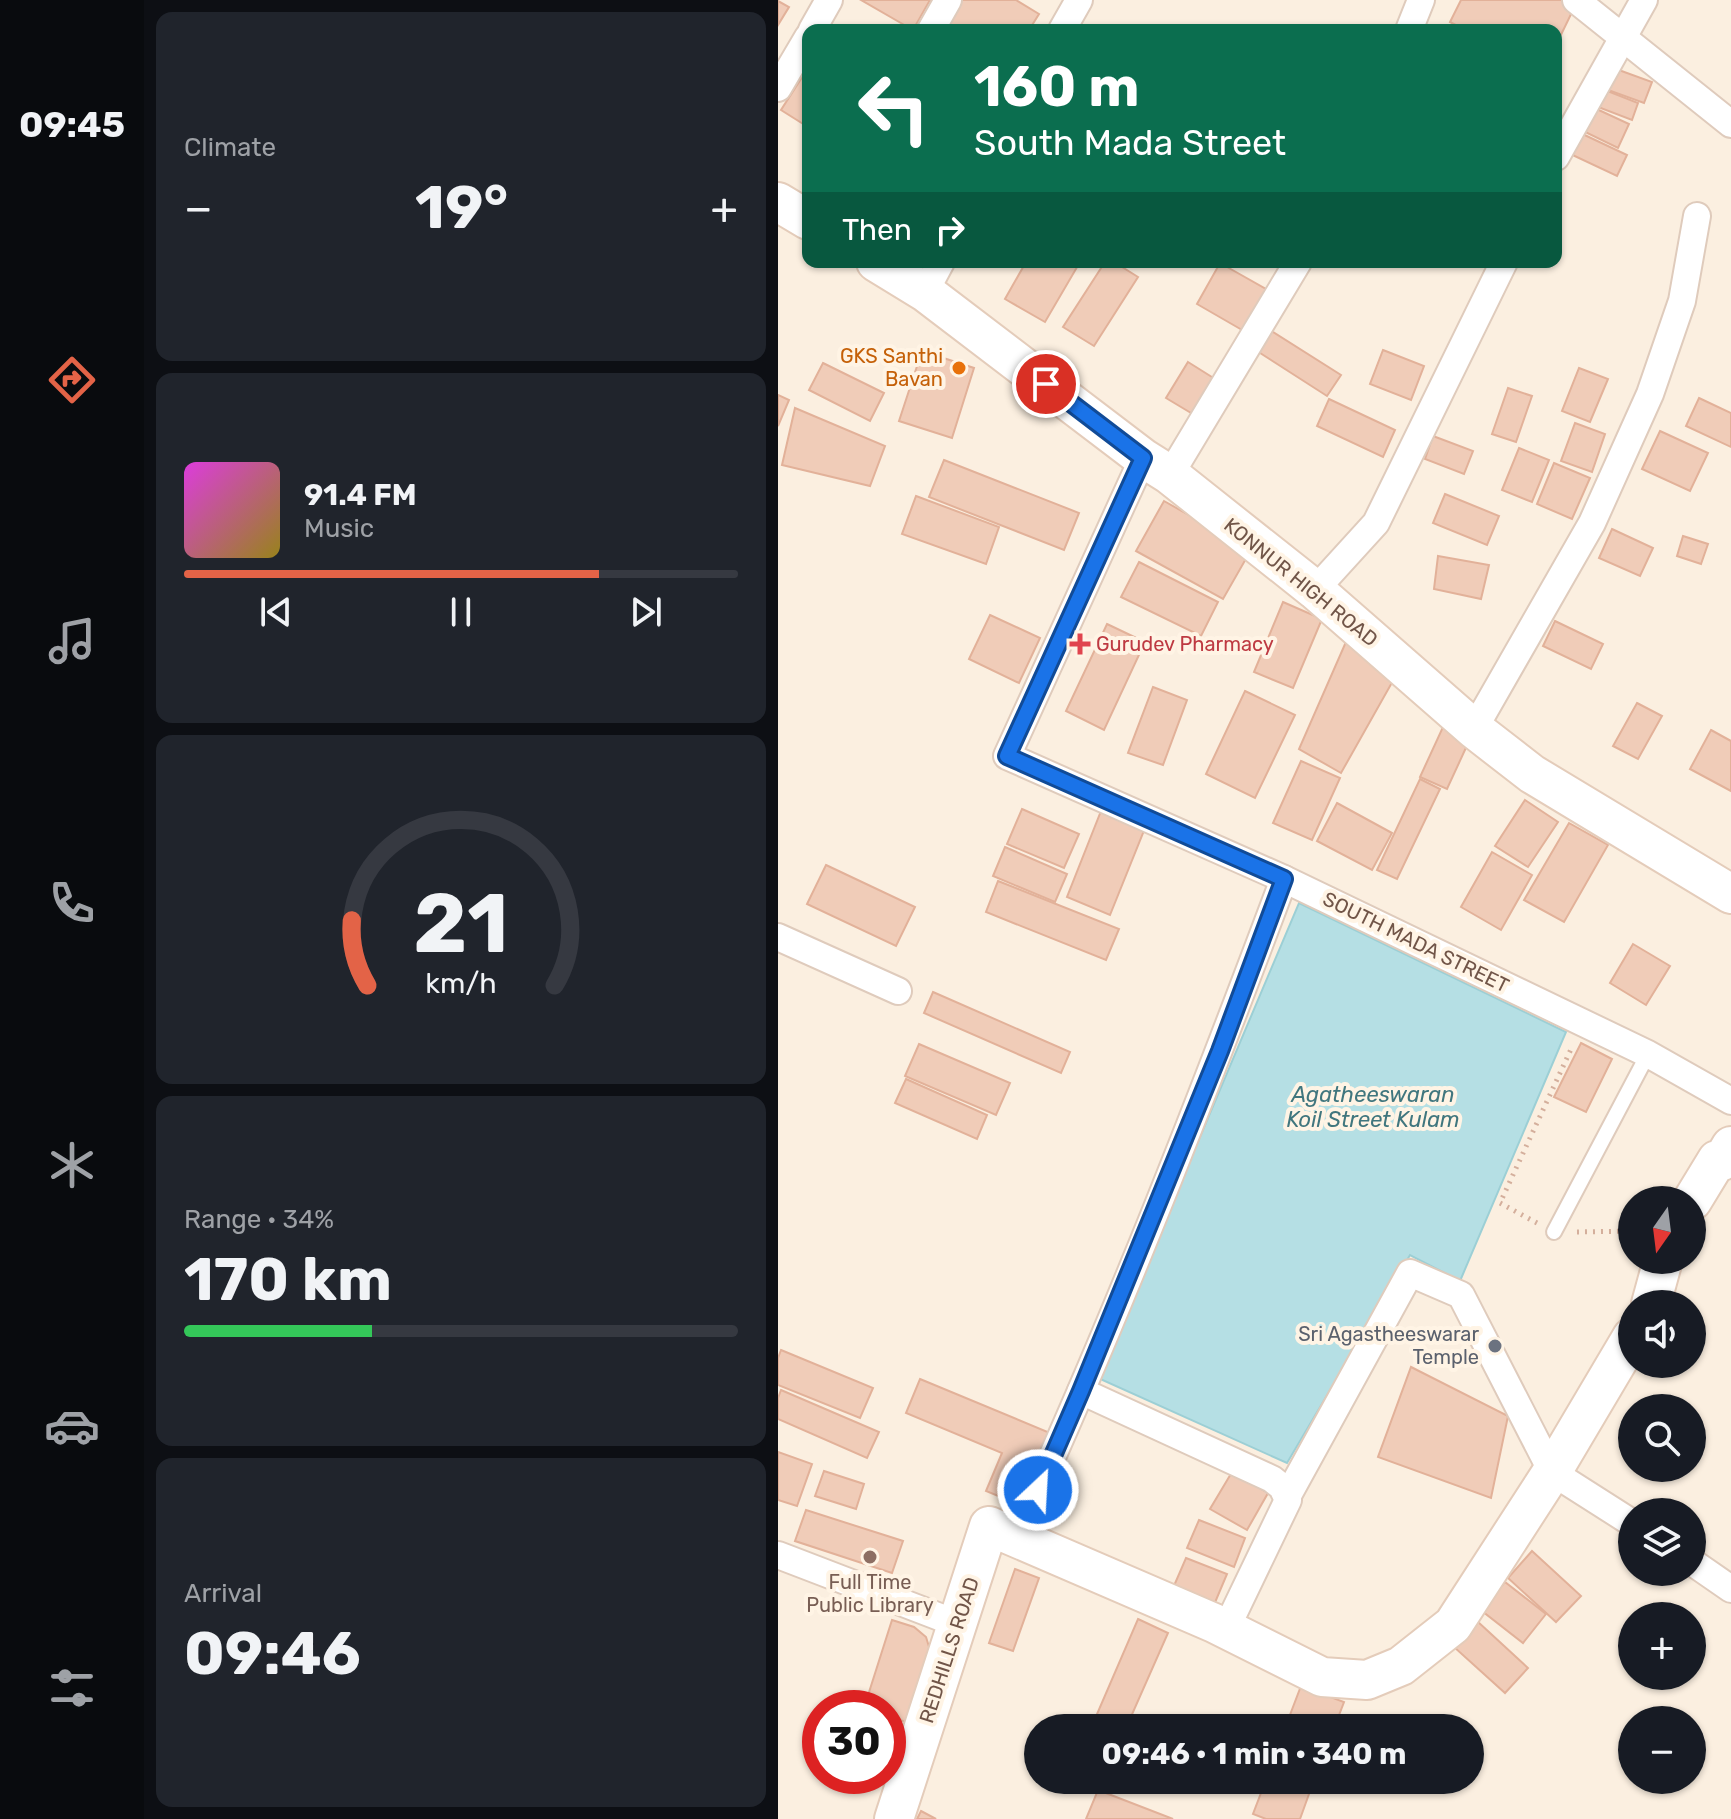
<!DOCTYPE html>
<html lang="en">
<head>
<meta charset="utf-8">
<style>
  body { margin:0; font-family:Rubik,sans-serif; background:#20242c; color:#f1f3f6; height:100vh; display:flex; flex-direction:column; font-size:30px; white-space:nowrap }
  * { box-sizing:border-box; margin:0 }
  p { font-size:26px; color:#9ea1a6 }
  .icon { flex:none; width:44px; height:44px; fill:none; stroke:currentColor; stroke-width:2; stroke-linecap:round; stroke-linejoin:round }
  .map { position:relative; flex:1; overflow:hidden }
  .drawer { display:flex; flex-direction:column; gap:12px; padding:12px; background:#0d0f14; width:634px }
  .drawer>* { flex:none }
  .guide { position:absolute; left:24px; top:24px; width:760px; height:244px; border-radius:16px; box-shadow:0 2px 6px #0004; background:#0b6e4f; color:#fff; overflow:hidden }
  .needle { width:52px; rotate:194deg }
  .controls { position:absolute; left:840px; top:1186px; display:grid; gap:16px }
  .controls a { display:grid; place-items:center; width:88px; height:88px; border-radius:50%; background:#171b24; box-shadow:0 2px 6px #0004; font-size:40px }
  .speed { position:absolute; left:24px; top:1690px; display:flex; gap:16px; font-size:40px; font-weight:700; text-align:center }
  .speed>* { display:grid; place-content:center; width:104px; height:104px; border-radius:50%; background:#171b24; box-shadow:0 2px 6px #0004; line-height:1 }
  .speed .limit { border:12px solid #d22; background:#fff; color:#111 }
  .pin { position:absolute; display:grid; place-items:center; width:68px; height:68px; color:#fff; margin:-34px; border:4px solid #fff; border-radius:50%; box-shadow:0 2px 8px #0007 }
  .me { position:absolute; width:88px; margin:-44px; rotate:25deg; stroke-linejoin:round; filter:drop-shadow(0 0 6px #0008) }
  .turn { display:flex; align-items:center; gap:28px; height:168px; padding:0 40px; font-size:36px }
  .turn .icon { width:104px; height:104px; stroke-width:2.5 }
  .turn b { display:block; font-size:56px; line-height:68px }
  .then { display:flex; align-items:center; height:76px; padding:0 40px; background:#0003; gap:16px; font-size:30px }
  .big { font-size:60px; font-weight:700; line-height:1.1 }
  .drawer .tile { flex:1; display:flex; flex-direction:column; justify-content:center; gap:12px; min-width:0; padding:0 28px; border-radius:16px; background:#20242c }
  .drawer .dial { align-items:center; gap:0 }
  .dial svg { height:208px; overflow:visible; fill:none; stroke:#363941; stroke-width:7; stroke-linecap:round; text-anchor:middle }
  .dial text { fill:#f1f3f6; stroke:none }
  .song { display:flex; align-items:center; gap:24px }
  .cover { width:96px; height:96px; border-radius:12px; background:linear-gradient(135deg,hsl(300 70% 55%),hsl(50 70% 35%)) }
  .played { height:8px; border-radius:4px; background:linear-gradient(90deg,#e36347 75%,#363941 75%) }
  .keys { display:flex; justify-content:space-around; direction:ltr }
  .heat { display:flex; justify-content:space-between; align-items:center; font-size:44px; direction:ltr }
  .charge { height:12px; border-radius:6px; background:linear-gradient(90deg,#34c759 34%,#363941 0) }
  .trip { position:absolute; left:246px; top:1714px; width:460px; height:80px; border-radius:40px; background:#171b24; box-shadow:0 2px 6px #0004; font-weight:700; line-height:80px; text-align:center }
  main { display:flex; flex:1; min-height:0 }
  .dock { display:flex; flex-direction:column; width:144px; justify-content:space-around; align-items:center; background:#090b0e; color:#9ea1a6 }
  .dock .icon { width:56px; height:56px }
  .dock .active { color:#e36347 }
  .dock b { font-size:36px; color:#f1f3f6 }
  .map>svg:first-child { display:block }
  .water { fill:#b5dfe4; stroke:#9ccfd5; stroke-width:2 }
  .building { fill:#f0ccb8; stroke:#e2b199; stroke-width:2 }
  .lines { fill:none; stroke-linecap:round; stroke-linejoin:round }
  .lane-casing { stroke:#dfcbbc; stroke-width:18 }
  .street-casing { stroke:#dfcbbc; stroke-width:30 }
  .secondary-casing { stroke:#e4ccba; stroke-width:42 }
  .path { stroke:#d4af9c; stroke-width:5; stroke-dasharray:2 6; stroke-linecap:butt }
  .lane { stroke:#fff; stroke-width:14 }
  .street { stroke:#fff; stroke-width:26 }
  .secondary { stroke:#fff; stroke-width:38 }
  .route-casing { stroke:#114b97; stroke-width:20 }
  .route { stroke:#1a73e8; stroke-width:14 }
  .food-dot { fill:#e8710a; stroke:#fff4e5; stroke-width:3 }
  .health-dot { fill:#e0444e; stroke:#fff4e5; stroke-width:3 }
  .worship-dot { fill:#6b7280; stroke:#fff4e5; stroke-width:3 }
  .education-dot { fill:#8d6e63; stroke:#fff4e5; stroke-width:3 }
  .labels { text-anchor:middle; stroke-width:8; stroke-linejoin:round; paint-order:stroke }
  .food-label { font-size:20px; fill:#c56008; stroke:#fff4e5; text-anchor:end }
  .street-label { font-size:20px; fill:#715548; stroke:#fff4e5 }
  .health-label { font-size:20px; fill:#be3a42; stroke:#fff4e5; text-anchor:start }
  .worship-label { font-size:20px; fill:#5b616d; stroke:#fff4e5; text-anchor:end }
  .education-label { font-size:20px; fill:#785e54; stroke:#fff4e5 }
  .water-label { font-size:22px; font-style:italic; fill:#40767e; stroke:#fff4e5 }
</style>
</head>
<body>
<main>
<nav class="dock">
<b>09:45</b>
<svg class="icon active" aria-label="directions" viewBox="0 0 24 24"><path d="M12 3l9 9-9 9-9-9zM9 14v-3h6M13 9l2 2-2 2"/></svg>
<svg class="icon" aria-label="music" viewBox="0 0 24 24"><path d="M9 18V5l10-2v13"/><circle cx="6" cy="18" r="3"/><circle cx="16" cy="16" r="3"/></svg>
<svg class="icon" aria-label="phone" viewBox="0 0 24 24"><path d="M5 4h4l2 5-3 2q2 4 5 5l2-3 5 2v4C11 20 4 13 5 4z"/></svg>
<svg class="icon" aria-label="climate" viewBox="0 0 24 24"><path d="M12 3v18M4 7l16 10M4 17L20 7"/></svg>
<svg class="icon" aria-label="car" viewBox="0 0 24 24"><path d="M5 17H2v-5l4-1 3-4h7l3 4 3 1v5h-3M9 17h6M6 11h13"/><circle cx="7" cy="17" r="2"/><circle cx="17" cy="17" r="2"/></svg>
<svg class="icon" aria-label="filters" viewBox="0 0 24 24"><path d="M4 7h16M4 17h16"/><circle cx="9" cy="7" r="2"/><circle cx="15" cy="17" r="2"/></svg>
</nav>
<section class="drawer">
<div class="tile"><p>Climate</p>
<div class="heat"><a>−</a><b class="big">19°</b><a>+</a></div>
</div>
<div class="tile">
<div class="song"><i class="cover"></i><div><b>91.4 FM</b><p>Music</p></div></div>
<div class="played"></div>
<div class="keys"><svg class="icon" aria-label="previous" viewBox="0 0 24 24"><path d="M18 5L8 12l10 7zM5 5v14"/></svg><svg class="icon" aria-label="pause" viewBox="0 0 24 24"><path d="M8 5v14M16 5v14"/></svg><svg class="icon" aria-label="next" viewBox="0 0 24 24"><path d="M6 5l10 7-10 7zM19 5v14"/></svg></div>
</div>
<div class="tile dial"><svg viewBox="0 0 100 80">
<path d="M14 69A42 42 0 1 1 86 69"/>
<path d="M14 69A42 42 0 0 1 8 44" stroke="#e36347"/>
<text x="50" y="56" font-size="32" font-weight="700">21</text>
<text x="50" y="72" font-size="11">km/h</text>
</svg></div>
<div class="tile"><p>Range · 34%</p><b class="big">170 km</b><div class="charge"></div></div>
<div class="tile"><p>Arrival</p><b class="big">09:46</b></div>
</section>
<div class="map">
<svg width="953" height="1819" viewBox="0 0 953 1819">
  <rect width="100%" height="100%" fill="#fbefe0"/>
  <!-- water -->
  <polygon class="water" points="521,903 788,1032 682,1281 632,1255 509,1463 320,1378"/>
  <!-- building -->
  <g class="building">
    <polygon points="83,0 152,0 135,30"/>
    <polygon points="179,0 238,0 261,14 251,30 161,30"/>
    <polygon points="683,0 785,0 797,6 778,45 778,30 687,30 672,22"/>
    <polygon points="0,1 11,7 0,25"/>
    <polygon points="30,68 30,127 3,110"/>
    <polygon points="838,69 874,82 866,103 830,90"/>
    <polygon points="827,90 860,103 854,120 820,107"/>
    <polygon points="810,105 851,124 840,148 799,128"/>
    <polygon points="796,130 849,155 839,176 786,151"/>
    <polygon points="248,262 302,262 267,322 227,299"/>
    <polygon points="327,262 336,262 360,277 316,346 285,327"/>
    <polygon points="442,263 495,293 471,334 419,304"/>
    <polygon points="492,330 563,375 549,396 479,351"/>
    <polygon points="605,350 646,366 633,400 592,384"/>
    <polygon points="144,351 196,368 174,438 121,421"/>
    <polygon points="410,362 445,384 423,419 388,398"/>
    <polygon points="45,363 106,393 92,421 31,390"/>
    <polygon points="801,368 830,379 812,422 784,411"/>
    <polygon points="730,388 754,396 738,442 714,434"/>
    <polygon points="0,395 11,400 0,426"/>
    <polygon points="921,398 953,413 953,447 908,426"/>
    <polygon points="551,399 617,430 605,457 539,426"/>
    <polygon points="17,408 107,446 92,486 4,465"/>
    <polygon points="797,423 827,434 814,472 783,461"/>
    <polygon points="882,431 930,453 912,491 864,469"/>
    <polygon points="655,436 695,451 686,474 647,459"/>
    <polygon points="741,448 771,460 754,502 724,490"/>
    <polygon points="166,460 301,513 286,550 151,497"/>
    <polygon points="776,463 812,478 794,519 759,504"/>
    <polygon points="667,494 721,516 709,545 655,523"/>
    <polygon points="138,496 221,527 208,564 124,534"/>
    <polygon points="386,501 473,550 445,599 358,551"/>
    <polygon points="834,529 875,548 862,576 821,558"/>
    <polygon points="905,536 930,544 923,564 899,556"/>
    <polygon points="660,556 711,565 703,599 656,589"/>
    <polygon points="361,562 440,602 423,636 343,597"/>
    <polygon points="505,602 544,619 515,688 476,672"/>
    <polygon points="212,615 262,638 241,683 191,659"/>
    <polygon points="777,621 825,644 813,669 765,646"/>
    <polygon points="329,624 367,642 326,730 288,711"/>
    <polygon points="571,635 616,679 563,773 521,749"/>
    <polygon points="375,687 409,700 385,765 350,753"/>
    <polygon points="467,691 517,715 477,798 428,774"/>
    <polygon points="859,703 884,716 860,759 835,746"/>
    <polygon points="665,727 692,739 669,789 642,777"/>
    <polygon points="933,730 953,741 953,791 912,769"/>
    <polygon points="523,761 562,778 534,840 495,823"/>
    <polygon points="642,779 662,789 619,879 599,870"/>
    <polygon points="747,800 780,822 750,867 717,846"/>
    <polygon points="559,803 614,833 594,870 539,841"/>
    <polygon points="244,809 301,834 286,868 229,844"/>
    <polygon points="323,811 367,828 332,915 289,897"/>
    <polygon points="791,823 830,845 786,922 746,900"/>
    <polygon points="227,847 289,874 277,902 215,876"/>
    <polygon points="714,852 754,875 723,930 683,907"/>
    <polygon points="48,865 137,907 118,946 29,904"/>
    <polygon points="220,881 341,929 328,960 208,912"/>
    <polygon points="855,944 892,966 868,1005 832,983"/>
    <polygon points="155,992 292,1052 283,1073 146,1013"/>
    <polygon points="803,1043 834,1059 808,1112 776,1097"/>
    <polygon points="141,1044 232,1083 218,1115 127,1076"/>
    <polygon points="128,1079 209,1115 199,1139 117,1103"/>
    <polygon points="3,1350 95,1388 82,1418 0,1385 0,1358"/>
    <polygon points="633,1367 730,1416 713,1498 600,1457"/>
    <polygon points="142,1379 272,1433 242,1505 208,1491 224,1453 128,1413"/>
    <polygon points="3,1390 101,1432 89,1458 0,1419 0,1398"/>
    <polygon points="0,1452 34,1464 19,1506 0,1500"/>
    <polygon points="46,1471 86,1484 78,1509 37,1496"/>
    <polygon points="454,1472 490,1493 469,1530 432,1509"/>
    <polygon points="28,1510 125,1541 114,1573 17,1541"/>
    <polygon points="421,1520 467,1538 456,1567 409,1548"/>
    <polygon points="754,1551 803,1596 778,1622 730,1578"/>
    <polygon points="408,1558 449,1574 433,1612 392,1595"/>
    <polygon points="237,1569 261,1578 235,1651 211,1643"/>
    <polygon points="727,1582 768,1614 745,1643 704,1611"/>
    <polygon points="360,1619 390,1633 348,1728 313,1728"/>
    <polygon points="114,1620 136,1627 148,1637 152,1650 128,1722 110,1716 110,1708 86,1708"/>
    <polygon points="699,1621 750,1668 727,1693 676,1647"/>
    <polygon points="523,1686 566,1702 556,1728 507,1728"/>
    <polygon points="488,1780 536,1780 522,1819 488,1819 475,1814"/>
    <polygon points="320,1790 395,1819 308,1819"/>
    <polygon points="143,1811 158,1819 139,1819"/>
  </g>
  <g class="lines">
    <!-- lane casing -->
    <g class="lane-casing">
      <polyline id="lane" points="776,1232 870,1054"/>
    </g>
    <!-- street casing -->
    <g class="street-casing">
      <g id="street">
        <polyline points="798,0 953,124"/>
        <polyline points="34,30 51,0"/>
        <polyline points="153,30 170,0"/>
        <polyline points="284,30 301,0"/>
        <polyline points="631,30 643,0"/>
        <polyline points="0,88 30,37"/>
        <polyline points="778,157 866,0"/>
        <polyline points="147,292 163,262"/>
        <polyline points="365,458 229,756 506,879 870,1054 953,1101"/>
        <polyline points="392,475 520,262"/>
        <polyline points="537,590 598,523 726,262"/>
        <polyline points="696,729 814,523 872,394 904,301 919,216"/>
        <polyline points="0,937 120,991"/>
        <polyline points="303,1391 494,1479 504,1487 510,1500 448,1629"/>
        <polyline points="509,1497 632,1273 683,1295 774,1472 854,1523"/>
        <path d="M238,1537c99,-215 185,-437 268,-658"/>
        <polyline points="0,1555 180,1624"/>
        <polyline points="914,1562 953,1589"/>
      </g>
    </g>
    <!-- secondary casing -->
    <g class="secondary-casing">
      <g id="secondary">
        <polyline points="0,202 30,220"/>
        <polyline points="98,262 147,292 365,458 392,475 537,590 696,729 754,774 953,894"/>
        <polyline points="914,1201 939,1160 944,1161 953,1146"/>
        <polyline points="873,1304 885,1260"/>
        <polyline points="116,1819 211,1526 436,1623 544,1677 589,1680 623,1666 675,1625 774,1472 854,1337"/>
      </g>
    </g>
    <!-- path -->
    <g class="path">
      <polyline points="759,1223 722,1203 794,1047"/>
      <polyline points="799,1232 854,1231"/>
    </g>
    <!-- lane -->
    <use href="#lane" class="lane"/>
    <!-- street -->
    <use href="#street" class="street"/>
    <!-- secondary -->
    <use href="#secondary" class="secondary"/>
  </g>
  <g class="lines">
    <!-- route casing -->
    <g class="route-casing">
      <polyline id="route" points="260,1490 303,1391 442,1051 506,879 229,756 365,458 268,384"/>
    </g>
    <!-- route -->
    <use href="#route" class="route"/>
  </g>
  <!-- markers -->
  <circle class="food-dot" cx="181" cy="368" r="8"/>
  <path class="health-dot" d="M298 632h8v8h8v8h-8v8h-8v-8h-8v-8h8z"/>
  <circle class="worship-dot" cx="717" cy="1346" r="8"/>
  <circle class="education-dot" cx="92" cy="1557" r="8"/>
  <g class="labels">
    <!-- food labels -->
    <g class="food-label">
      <text x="165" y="363">GKS Santhi<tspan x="165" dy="23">Bavan</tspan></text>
    </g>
    <!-- street labels -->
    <g class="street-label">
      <text transform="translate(523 582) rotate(39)" y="7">KONNUR HIGH ROAD</text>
      <text transform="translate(638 942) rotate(26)" y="7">SOUTH MADA STREET</text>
      <text transform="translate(171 1650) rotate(-72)" y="7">REDHILLS ROAD</text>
    </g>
    <!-- health labels -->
    <g class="health-label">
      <text x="318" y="651">Gurudev Pharmacy</text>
    </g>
    <!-- worship labels -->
    <g class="worship-label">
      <text x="701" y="1341">Sri Agastheeswarar<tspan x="701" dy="23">Temple</tspan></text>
    </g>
    <!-- education labels -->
    <g class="education-label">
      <text x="92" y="1589">Full Time<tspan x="92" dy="23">Public Library</tspan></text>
    </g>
    <!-- water labels -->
    <g class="water-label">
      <text x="595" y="1102">Agatheeswaran<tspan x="595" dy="25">Koil Street Kulam</tspan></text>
    </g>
  </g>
</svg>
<div class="controls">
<a><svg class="needle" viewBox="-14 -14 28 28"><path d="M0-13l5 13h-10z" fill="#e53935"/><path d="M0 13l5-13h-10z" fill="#9ea1a6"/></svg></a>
<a><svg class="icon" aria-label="sound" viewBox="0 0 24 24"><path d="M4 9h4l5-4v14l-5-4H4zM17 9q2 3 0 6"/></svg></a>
<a><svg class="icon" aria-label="search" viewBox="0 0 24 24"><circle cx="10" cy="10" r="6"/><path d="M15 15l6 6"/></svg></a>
<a><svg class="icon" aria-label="layers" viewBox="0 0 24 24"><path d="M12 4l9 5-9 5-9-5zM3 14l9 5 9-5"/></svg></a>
<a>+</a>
<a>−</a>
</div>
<div class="speed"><div class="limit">30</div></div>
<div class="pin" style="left:268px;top:384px;background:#d93025"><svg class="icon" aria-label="arrive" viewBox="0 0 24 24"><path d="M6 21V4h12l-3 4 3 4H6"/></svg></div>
<svg class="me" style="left:260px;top:1490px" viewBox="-20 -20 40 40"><circle r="17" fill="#1a73e8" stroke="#fff" stroke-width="3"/><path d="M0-11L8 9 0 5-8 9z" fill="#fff"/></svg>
<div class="trip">09:46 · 1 min · 340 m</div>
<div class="guide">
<div class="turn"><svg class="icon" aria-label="left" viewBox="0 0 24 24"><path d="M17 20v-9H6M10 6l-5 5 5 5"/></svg><div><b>160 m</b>South Mada Street</div></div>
<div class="then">Then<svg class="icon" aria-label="right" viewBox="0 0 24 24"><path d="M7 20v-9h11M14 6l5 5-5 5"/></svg></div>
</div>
</div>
</main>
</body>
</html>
